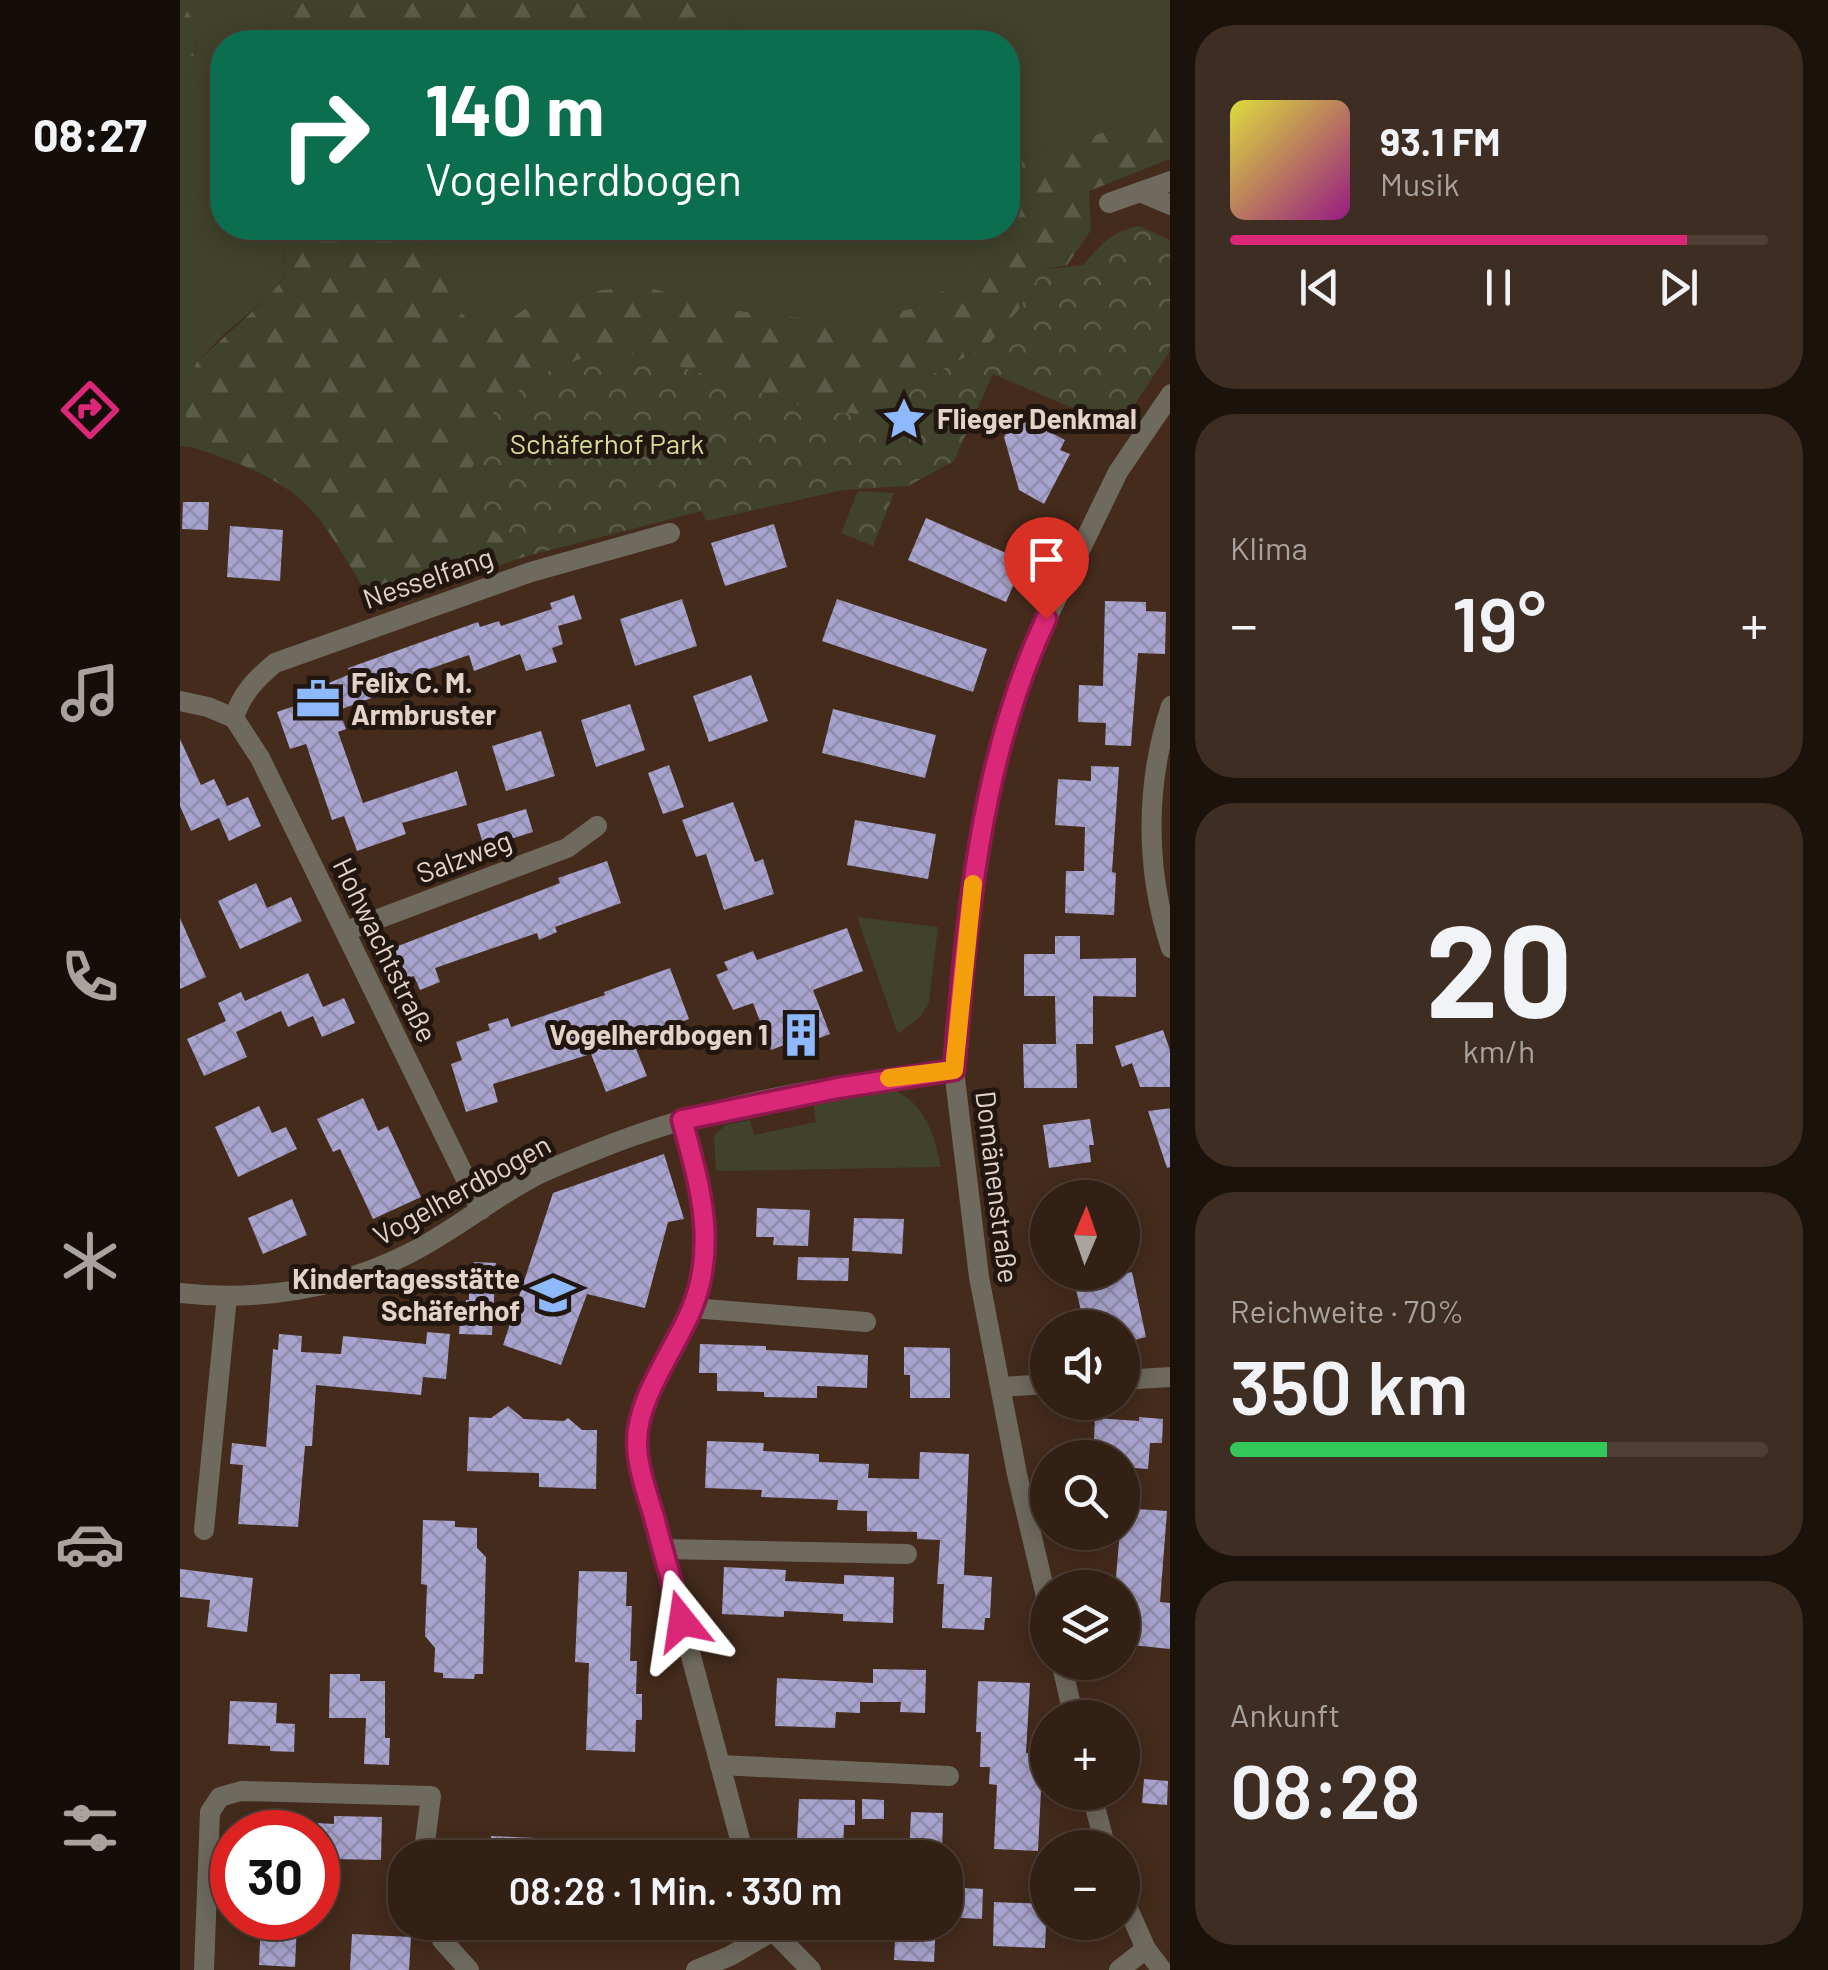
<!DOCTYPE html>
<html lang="de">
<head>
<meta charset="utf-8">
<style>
  body { margin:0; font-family:Barlow,sans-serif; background:#3e2d22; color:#f1f3f6; height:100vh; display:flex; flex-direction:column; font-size:38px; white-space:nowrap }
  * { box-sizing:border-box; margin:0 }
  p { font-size:32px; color:#a9a3a0 }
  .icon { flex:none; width:55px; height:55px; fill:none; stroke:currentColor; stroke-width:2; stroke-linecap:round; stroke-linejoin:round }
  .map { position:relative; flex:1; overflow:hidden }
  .panel { display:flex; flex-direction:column; gap:25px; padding:25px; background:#1c120c; width:658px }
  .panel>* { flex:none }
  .hud { position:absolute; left:30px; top:30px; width:810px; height:210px; border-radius:40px; box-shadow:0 5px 25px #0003,0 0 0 2px #4e3e34; background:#0b6e4f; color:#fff; overflow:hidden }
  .needle { width:65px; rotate:2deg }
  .controls { position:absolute; left:850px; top:1180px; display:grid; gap:20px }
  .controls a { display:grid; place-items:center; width:110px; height:110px; border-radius:50%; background:#332015; box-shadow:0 5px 25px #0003,0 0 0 2px #4e3e34; font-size:50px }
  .speed { position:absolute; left:30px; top:1810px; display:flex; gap:20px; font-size:50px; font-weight:700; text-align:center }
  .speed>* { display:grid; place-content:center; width:130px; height:130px; border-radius:50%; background:#332015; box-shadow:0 5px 25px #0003,0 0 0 2px #4e3e34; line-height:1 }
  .speed .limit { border:15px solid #d22; background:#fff; color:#111 }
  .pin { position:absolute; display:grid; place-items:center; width:85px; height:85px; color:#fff; margin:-102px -42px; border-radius:50% 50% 50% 0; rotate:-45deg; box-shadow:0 0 10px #0007 }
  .pin .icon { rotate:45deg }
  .me { position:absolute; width:110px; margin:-55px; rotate:345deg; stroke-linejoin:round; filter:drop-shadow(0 0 8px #0008) }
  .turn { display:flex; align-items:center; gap:35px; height:210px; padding:0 50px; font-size:45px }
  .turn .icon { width:130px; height:130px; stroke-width:2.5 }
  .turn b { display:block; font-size:70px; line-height:85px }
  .big { font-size:75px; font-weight:600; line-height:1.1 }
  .panel .card { flex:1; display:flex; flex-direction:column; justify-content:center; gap:15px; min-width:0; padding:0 35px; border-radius:40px; background:#3e2d22 }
  .panel .dial { align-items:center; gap:0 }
  .dial b { font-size:130px; line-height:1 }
  .song { display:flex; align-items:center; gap:30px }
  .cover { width:120px; height:120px; border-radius:15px; background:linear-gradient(135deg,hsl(60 70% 55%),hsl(310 70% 35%)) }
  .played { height:10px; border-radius:5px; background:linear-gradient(90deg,#db2777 85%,#4e3e34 85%) }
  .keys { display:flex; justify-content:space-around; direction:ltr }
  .heat { display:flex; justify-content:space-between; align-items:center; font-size:55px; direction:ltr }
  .charge { height:15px; border-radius:8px; background:linear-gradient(90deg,#34c759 70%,#4e3e34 0) }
  .trip { position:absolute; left:208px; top:1840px; width:575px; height:100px; border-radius:40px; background:#332015; box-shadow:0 5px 25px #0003,0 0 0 2px #4e3e34; font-weight:600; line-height:100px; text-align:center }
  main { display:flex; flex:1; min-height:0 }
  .tab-bar { display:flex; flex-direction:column; width:180px; justify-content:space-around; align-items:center; background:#140d08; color:#a9a3a0 }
  .tab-bar .icon { width:70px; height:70px }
  .tab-bar .current { color:#db2777 }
  .tab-bar b { font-size:45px; color:#f1f3f6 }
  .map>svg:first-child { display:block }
  .grass { fill:#40422b }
  .forest { fill:url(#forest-firs) }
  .park { fill:url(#park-crowns) }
  .building { fill:url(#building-cross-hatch) }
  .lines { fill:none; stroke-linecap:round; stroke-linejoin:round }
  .street { stroke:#6f6a5e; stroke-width:20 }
  .route-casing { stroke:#8e194d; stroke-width:25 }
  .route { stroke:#db2777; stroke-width:18 }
  .slow { stroke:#f59e0b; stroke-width:18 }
  .labels { text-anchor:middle; stroke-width:10; stroke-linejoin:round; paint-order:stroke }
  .poi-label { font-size:28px; font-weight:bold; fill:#e3d3c9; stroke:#221710; text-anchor:start }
  .park-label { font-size:28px; fill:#d8de97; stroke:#221710 }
  .street-label { font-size:28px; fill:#e3d3c9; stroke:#221710 }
</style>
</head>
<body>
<main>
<nav class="tab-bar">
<b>08:27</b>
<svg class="icon current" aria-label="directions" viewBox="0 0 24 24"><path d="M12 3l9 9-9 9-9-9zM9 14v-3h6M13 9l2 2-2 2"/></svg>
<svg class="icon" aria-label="music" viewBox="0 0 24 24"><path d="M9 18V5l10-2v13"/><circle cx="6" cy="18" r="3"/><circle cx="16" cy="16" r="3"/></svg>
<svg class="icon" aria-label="phone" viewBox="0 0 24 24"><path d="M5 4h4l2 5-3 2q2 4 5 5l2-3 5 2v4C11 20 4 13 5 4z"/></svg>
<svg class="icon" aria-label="climate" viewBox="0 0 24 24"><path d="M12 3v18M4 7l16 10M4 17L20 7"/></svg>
<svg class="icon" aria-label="car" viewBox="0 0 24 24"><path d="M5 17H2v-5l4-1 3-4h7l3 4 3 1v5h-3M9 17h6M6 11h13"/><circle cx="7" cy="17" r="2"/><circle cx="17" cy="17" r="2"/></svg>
<svg class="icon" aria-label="filters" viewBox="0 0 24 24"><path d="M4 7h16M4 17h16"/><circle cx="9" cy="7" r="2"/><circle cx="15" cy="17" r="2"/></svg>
</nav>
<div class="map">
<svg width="991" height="1970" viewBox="0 0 991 1970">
  <defs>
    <pattern id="forest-firs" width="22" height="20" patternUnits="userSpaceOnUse" patternTransform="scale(2.5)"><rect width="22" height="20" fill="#40422b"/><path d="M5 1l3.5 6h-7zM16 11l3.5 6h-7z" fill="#5b5c48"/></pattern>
    <pattern id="park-crowns" width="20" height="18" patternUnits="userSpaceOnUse" patternTransform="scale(2.5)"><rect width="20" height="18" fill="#40422b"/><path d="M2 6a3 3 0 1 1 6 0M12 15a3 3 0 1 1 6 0" fill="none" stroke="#5b5c48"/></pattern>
    <pattern id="building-cross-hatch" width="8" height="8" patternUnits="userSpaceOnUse" patternTransform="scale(2.5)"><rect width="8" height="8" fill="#a8a4cf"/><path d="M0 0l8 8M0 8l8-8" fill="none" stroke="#8f8baa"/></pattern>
  </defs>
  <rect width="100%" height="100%" fill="#442b1c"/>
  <!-- grass -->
  <g class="grass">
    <polygon points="4,0 86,0 94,42 42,42 42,228 103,228 104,277 88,297 44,334 16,363 4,403 11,447 0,446 0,55 15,55 16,32"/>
    <polygon points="537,0 990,0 990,112 847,156 828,150 828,42 567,42"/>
    <polygon points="196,228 820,228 841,250 816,266 782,280 730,309 671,323 541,309 461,285 361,298 320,326 293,328 274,303 256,256 236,236"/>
    <polygon points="677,917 758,927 749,1002 741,1016 718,1034"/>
    <path d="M705,1087c38,11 49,44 56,80l-225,4 -2,-35 11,-11 25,-5 4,15 62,-13 -3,-21z"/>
  </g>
  <!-- forest -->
  <g class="forest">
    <polygon points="0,0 4,0 16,32 15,56 0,55"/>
    <polygon points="86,0 537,0 567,42 449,42 435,36 408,42 94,42"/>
    <path d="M990,112v47l-81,32 2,39 -24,35 -25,5 -25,42 -29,33 -129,69 -39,-2 -96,-31 -239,142 42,33 -152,52c-19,-31 -37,-66 -60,-94 -28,-35 -83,-54 -124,-67l-7,-44 12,-40 72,-66 16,-19 -1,-50h93l40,8 20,20 18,47 19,24 27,-1 41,-28 100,-13 80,24 130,14 59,-14 52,-29 34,-14 25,-16 -21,-22h8v-78l19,6z"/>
  </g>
  <!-- park -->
  <g class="park">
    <path d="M959,226l31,14v111l-51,77 -126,-54 -39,87 -46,25 -65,4 -137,31 -4,-10 -175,45 -43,-33 -12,-55 21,-55 42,-36 45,-18 41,-5 23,1 176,57 39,2 129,-69 29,-33 25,-42 41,-5c18,-20 29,-34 56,-39z"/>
    <polygon points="678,491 714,493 693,546 661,533"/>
  </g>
  <!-- building -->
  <g class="building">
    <polygon points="836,414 885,440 880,450 890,454 864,504 839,490 824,437"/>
    <polygon points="3,502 29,502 28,530 2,529"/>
    <polygon points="746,518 844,561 826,602 728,560"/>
    <polygon points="594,524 607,567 545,586 531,543"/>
    <polygon points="50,526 103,530 100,581 47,577"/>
    <polygon points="394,595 402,619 378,626 383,644 372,648 377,662 346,671 340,654 294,671 289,655 221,679 224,686 159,710 166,729 158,732 183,803 277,771 287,805 222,823 226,834 177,851 164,816 152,820 126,744 110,749 97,712 126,702 123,694 170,674 168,668 298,622 300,627 319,621 321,626 372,609 370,603"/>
    <polygon points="502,599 517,646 455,666 440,619"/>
    <polygon points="657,599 807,649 793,692 642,641"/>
    <polygon points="925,601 966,602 966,611 986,612 985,654 958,653 951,746 925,745 926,723 898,722 899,685 923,686"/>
    <polygon points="571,675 588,721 529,742 513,696"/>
    <polygon points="450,704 465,750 416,767 401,720"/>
    <polygon points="653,709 756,735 745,778 642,753"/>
    <polygon points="361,731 375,776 326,791 312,746"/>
    <polygon points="0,739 21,785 34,779 47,806 68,797 81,826 49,841 39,818 11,831 0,806"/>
    <polygon points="489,765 504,807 483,814 468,773"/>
    <polygon points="911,766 939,767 932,872 936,873 934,915 885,913 886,871 904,871 905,827 875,825 878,779 911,781"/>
    <polygon points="553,802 575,862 583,859 594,894 544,910 526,854 516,857 502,820"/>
    <polygon points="346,809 353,832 304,847 297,824"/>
    <polygon points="675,820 756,834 748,879 667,865"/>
    <polygon points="427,861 441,903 375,927 377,932 359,940 357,933 255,968 260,982 240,990 234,976 224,979 213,948 380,883 378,878"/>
    <polygon points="76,883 87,908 111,897 122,921 60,949 38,901"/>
    <polygon points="0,918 26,977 0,989"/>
    <polygon points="667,928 683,971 633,990 650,1034 629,1042 627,1037 617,1040 591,1050 573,1003 553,1010 536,975 548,970 544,962 573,951 577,960"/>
    <polygon points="875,936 900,936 900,959 956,958 956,997 913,996 913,1044 896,1044 897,1088 844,1088 843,1044 876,1044 875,996 844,996 844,954 875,954"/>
    <polygon points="490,968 509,1019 452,1039 467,1076 426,1092 411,1054 313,1084 318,1102 286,1112 271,1064 282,1060 276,1042 310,1030 308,1024 328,1018 331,1027 425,995 424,992"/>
    <polygon points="128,973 143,1007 164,998 175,1023 142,1037 133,1016 108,1027 101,1011 56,1032 67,1057 24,1076 7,1039 46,1021 38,1003 61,992 65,1001"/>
    <polygon points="983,1030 991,1053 991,1087 960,1087 952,1063 942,1067 935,1046"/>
    <polygon points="183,1098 198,1131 208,1126 241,1197 193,1219 160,1149 153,1152 137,1119"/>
    <polygon points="79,1106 92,1133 106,1127 117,1149 58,1177 35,1127"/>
    <polygon points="991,1108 991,1167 987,1168 968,1111"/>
    <polygon points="910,1119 914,1145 909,1145 911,1162 869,1168 863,1125"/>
    <polygon points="484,1154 504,1219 488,1222 465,1308 407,1294 381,1365 323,1345 373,1193"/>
    <polygon points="112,1199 127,1235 83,1254 68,1218"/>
    <polygon points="577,1208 630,1210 628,1246 593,1245 594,1237 576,1237"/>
    <polygon points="674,1218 724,1219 722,1254 672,1251"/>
    <polygon points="618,1257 669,1258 668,1281 617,1280"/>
    <polygon points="294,1262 316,1263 312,1335 279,1334 281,1311 285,1311 286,1300 289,1300 289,1289 292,1289"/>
    <polygon points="952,1272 966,1337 947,1342 943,1322 905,1328 895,1285"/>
    <polygon points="247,1332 270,1334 266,1379 243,1377 241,1395 136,1385 132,1446 125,1446 118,1527 58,1524 63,1465 50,1464 52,1443 86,1447 93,1349 98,1350 99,1334 122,1336 121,1352 161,1354 163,1336 246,1344"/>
    <polygon points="520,1344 586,1346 586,1350 688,1355 687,1388 637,1386 637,1398 584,1397 584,1392 537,1391 537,1373 519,1373"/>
    <polygon points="724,1347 770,1348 770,1398 730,1398 730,1375 724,1375"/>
    <polygon points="328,1406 344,1419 384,1421 388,1418 402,1430 417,1430 416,1489 359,1487 359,1473 287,1471 289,1417 311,1418"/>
    <polygon points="959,1417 983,1419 982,1443 970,1443 968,1469 942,1467 942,1458 913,1458 915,1418 959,1421"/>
    <polygon points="527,1441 584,1443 583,1451 639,1454 639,1462 689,1464 688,1478 739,1479 740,1452 789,1454 784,1575 812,1577 810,1618 805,1618 804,1630 762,1628 764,1584 757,1584 760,1540 737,1539 737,1532 687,1531 687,1511 657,1510 658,1500 581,1497 582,1490 525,1488"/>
    <polygon points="942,1508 987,1511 980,1602 991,1603 991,1649 942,1644 942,1588 935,1588"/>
    <polygon points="243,1520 275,1521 275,1527 297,1528 297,1548 306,1557 303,1674 295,1674 294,1679 263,1678 263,1673 254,1672 255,1648 245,1636 247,1585 241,1584"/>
    <polygon points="544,1567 606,1570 605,1581 664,1584 664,1575 714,1577 713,1623 663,1621 663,1614 604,1611 604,1617 542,1614"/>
    <polygon points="0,1569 73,1578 67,1632 27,1627 30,1600 0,1597"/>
    <polygon points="399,1571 447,1572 446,1606 452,1606 450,1661 457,1661 456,1694 462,1694 462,1720 456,1720 455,1752 406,1750 409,1663 395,1662"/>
    <polygon points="693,1669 746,1670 745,1713 720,1712 721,1702 680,1702 680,1713 656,1712 655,1728 595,1726 597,1678 693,1683"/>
    <polygon points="150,1674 180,1674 180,1681 205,1681 205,1738 210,1738 209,1765 184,1764 186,1718 149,1718"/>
    <polygon points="798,1681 850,1683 846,1753 859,1754 858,1769 862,1770 858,1851 814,1849 817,1785 809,1784 810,1767 800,1767 801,1732 796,1732"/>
    <polygon points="50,1701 97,1703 96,1723 115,1724 114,1752 90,1751 90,1746 48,1744"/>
    <polygon points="964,1779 988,1781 987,1805 962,1803"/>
    <polygon points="619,1799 675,1800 675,1825 664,1825 663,1858 616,1858"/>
    <polygon points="682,1799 704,1800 704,1819 682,1819"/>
    <polygon points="731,1812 763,1813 762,1858 729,1858"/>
    <polygon points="154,1816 202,1817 201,1860 153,1859 153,1854 138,1853 138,1823 154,1824"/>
    <polygon points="311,1836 356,1838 355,1858 311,1858"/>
    <polygon points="765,1887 803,1889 802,1919 765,1917"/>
    <polygon points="814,1902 867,1904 865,1948 813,1946"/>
    <polygon points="81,1918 110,1918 110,1921 117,1921 115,1967 79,1965"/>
    <polygon points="716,1922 756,1922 754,1962 714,1960"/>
    <polygon points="172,1934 231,1937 229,1970 170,1970"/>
  </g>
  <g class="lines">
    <!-- street -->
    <g class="street">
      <polyline points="960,192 991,205"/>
      <polyline points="929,203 991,181"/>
      <polyline points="0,701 28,707 54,718"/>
      <path d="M991,706c-26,78 -26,164 0,242"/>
      <polyline points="54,718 80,758 301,1210"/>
      <path d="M54,718c8,-25 21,-38 41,-55l256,-91 139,-39"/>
      <polyline points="166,931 387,848 417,826"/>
      <path d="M501,1120c14,52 34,104 20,158 -13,51 -65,114 -64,165 1,10 3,20 5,30l103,385"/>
      <path d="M0,1293c78,9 158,-4 228,-39 45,-22 84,-56 129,-79 25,-12 52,-22 77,-32 108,-41 226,-59 340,-73"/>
      <polyline points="512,1308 686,1322"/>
      <polyline points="942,1380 991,1377"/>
      <polyline points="822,1387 868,1384"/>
      <polyline points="24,1530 47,1296"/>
      <polyline points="483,1549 727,1554"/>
      <polyline points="868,1605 837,1474 799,1277 774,1070 781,995 802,826 823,735 853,647 938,472 991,394"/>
      <polyline points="881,1662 894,1718"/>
      <polyline points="540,1765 769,1776"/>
      <polyline points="911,1792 926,1848"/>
      <polyline points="942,1895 966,1949 982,1970"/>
      <polyline points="257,1922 262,1940 289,1970"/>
      <polyline points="589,1922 593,1931 631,1970"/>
      <polyline points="24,1970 30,1812 40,1797 61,1791 251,1796 243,1858"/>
      <polyline points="516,1970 550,1956 593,1931"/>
      <polyline points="939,1970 966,1949"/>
    </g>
  </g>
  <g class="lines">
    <!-- route casing -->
    <g class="route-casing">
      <path id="route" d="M502,1621c-9,-35 -19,-69 -28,-104 -7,-24 -17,-50 -17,-75 0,-45 39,-94 55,-134 26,-64 7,-125 -10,-188l156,-32 116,-18c13,-153 26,-310 92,-451"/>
    </g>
    <!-- route -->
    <use href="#route" class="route"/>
    <!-- slow -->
    <polyline class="slow" points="709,1078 774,1070 793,884"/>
  </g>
  <!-- icons -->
  <defs>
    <g id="sight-bare" transform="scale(3.45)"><path d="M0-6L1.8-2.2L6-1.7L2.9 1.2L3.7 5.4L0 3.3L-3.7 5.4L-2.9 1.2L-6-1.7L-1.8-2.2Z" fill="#8eb9fd" stroke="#221710" stroke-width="2.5" paint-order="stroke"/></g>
    <g id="office-bare" transform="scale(3.45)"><path d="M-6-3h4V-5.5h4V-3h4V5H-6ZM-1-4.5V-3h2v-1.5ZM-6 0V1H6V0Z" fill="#8eb9fd" stroke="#221710" stroke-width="2.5" paint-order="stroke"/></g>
    <g id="building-bare" transform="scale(3.45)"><path d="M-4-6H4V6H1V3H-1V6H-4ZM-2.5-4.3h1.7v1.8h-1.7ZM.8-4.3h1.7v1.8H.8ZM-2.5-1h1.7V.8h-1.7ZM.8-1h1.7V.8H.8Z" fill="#8eb9fd" stroke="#221710" stroke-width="2.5" paint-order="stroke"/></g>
    <g id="school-bare" transform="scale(3.45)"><path d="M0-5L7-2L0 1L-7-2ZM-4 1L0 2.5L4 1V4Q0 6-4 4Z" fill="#8eb9fd" stroke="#221710" stroke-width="2.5" paint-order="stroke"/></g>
  </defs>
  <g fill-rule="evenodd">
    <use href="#sight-bare" x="724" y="419"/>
    <use href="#office-bare" x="138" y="699"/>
    <use href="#building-bare" x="621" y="1035"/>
    <use href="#school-bare" x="373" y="1295"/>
  </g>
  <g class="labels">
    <!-- poi labels -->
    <g class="poi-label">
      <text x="757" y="429">Flieger Denkmal</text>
      <text x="171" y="693">Felix C. M.<tspan x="171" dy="32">Armbruster</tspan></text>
      <text x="588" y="1045" text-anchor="end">Vogelherdbogen 1</text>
      <text x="340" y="1289" text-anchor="end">Kindertagesstätte<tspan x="340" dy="32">Schäferhof</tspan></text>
    </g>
    <!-- park labels -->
    <g class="park-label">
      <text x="427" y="454">Schäferhof Park</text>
    </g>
    <!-- street labels -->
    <g class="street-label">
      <text transform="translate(248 578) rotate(-19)" y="10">Nesselfang</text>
      <text transform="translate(284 857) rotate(-21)" y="10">Salzweg</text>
      <text transform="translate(205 950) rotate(64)" y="10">Hohwachtstraße</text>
      <text transform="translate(817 1187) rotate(83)" y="10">Domänenstraße</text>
      <text transform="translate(282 1190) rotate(-29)" y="10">Vogelherdbogen</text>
    </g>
  </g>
</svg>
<div class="controls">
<a><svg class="needle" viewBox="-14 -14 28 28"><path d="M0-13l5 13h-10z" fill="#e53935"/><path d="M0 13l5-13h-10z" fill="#a9a3a0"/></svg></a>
<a><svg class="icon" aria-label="sound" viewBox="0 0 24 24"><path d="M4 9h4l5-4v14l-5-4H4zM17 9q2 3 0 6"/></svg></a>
<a><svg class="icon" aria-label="search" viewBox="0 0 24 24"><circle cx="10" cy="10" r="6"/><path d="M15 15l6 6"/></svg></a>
<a><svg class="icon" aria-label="layers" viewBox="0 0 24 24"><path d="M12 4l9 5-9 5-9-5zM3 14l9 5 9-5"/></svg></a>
<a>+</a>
<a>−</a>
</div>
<div class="speed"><div class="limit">30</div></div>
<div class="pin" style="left:866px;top:619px;background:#d93025"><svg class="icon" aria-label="arrive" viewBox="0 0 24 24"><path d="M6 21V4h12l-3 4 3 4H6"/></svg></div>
<svg class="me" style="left:502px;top:1621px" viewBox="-20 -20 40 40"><path d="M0-17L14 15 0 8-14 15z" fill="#db2777" stroke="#fff" stroke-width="4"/></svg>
<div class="trip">08:28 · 1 Min. · 330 m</div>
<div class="hud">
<div class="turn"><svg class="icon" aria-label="right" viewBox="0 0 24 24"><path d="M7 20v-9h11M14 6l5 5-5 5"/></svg><div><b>140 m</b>Vogelherdbogen</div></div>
</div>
</div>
<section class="panel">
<div class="card">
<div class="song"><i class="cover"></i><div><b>93.1 FM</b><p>Musik</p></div></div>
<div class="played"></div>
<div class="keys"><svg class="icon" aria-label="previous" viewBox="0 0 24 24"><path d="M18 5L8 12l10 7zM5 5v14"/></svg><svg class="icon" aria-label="pause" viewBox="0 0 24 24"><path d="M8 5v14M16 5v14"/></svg><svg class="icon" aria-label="next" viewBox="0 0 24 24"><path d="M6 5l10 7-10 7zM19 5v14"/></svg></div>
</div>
<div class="card"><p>Klima</p>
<div class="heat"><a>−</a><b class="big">19°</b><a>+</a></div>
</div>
<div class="card dial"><b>20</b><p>km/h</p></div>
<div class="card"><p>Reichweite · 70%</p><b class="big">350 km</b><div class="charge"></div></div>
<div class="card"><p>Ankunft</p><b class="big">08:28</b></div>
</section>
</main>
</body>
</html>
